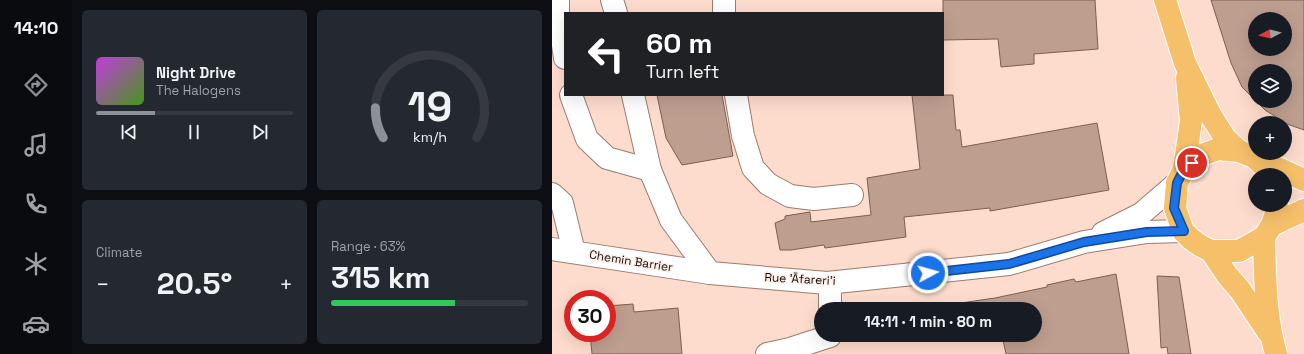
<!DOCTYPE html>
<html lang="en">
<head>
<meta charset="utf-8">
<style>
  body { margin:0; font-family:"Space Grotesk",sans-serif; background:#242831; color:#f1f3f6; height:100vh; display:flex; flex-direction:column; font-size:15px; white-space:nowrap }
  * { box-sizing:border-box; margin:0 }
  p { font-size:13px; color:#9ea1a6 }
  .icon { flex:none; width:22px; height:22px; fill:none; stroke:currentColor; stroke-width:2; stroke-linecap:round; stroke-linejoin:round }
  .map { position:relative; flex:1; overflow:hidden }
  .sheet { display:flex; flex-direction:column; gap:10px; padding:10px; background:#0d0f14; width:480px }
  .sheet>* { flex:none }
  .guide { position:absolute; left:12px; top:12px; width:380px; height:84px; border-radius:0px; box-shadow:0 4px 16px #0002; background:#202124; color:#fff; overflow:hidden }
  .needle { width:26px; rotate:263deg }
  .tools { position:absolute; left:696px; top:12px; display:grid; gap:8px }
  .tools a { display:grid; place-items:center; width:44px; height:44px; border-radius:50%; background:#171b24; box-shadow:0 4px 16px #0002; font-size:20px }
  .speed { position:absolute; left:12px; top:290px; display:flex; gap:8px; font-size:20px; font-weight:700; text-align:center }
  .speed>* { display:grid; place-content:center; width:52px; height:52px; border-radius:50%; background:#171b24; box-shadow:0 4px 16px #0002; line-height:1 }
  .speed .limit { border:6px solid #d22; background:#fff; color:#111 }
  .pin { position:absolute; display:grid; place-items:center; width:34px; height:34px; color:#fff; margin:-17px; border:2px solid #fff; border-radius:50%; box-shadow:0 1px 4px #0007 }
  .me { position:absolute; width:44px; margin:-22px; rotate:84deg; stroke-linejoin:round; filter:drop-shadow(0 0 3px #0008) }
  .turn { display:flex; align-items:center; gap:14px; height:84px; padding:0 16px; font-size:18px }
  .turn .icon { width:52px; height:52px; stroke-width:2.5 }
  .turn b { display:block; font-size:28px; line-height:34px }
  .big { font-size:30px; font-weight:700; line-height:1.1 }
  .sheet .card { flex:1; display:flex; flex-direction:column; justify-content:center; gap:6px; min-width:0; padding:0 14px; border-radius:6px; background:#242831 }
  .sheet .dial { align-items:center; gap:0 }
  .dial svg { height:104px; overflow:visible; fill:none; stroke:#363941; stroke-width:7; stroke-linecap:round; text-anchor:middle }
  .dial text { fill:#f1f3f6; stroke:none }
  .song { display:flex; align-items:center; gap:12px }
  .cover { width:48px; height:48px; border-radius:6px; background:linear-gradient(135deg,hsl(290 70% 55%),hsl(100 70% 35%)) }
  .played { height:4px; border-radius:2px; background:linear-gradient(90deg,#8c9099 30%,#363941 30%) }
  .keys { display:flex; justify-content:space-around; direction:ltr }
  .heat { display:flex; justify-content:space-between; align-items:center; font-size:22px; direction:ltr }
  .charge { height:6px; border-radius:3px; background:linear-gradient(90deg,#34c759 63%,#363941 0) }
  .sheet .tiles { flex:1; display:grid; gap:10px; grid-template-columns:repeat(2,1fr) }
  .trip { position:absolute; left:262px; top:302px; width:228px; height:40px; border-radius:20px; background:#171b24; box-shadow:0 4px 16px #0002; font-weight:700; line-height:40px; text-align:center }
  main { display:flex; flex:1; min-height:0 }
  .menu { display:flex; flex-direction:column; width:72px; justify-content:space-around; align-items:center; background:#090b0e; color:#9ea1a6 }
  .menu .icon { width:28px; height:28px }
  .menu .current { color:#8c9099 }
  .menu b { font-size:18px; color:#f1f3f6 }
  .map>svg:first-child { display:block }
  .building { fill:#be9e8f; stroke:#7c5f52; fill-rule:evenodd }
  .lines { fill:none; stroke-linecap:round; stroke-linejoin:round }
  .minor-casing { stroke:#9b7c6e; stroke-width:24 }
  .major-casing { stroke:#fff; stroke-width:24 }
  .minor { stroke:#fff; stroke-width:22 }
  .major { stroke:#f6c06b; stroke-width:22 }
  .route-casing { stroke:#114b97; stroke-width:10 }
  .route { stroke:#1a73e8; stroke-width:7 }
  .labels { text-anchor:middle; stroke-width:3; stroke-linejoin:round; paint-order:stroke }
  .street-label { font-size:12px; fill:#140a05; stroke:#fceee8 }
</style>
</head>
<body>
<main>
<nav class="menu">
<b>14:10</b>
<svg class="icon current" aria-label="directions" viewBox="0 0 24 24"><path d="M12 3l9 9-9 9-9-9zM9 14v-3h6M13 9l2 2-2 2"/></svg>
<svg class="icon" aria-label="music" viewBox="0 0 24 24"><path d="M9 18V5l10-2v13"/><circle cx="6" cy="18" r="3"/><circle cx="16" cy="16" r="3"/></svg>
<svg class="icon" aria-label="phone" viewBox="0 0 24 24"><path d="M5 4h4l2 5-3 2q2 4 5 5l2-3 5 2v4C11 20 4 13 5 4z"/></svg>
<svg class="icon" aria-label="climate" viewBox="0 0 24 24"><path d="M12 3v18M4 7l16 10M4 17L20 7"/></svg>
<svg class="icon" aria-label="car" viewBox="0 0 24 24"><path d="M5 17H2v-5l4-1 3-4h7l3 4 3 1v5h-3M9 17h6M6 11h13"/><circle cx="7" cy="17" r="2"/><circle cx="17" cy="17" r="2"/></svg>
</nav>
<section class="sheet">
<div class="tiles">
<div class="card">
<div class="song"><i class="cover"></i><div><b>Night Drive</b><p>The Halogens</p></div></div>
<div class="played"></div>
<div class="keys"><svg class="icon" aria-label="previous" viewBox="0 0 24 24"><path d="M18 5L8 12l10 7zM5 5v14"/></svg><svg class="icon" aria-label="pause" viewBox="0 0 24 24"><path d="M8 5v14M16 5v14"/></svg><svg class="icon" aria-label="next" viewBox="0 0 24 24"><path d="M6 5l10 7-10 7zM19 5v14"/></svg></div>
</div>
<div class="card dial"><svg viewBox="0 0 100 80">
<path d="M14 69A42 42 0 1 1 86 69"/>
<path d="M14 69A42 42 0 0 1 8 46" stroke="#8c9099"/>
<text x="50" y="56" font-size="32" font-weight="700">19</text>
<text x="50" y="72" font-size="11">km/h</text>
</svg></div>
<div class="card"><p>Climate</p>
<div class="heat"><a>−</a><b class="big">20.5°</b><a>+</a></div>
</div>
<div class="card"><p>Range · 63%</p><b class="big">315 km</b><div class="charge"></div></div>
</div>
</section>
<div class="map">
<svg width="752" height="354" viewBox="0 0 752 354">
  <rect width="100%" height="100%" fill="#fedccd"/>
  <!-- building -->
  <g class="building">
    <polygon points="391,0 543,0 546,49 482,54 482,64 449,67 446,39 391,40"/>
    <path d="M659,0h93v130l-17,-6 -22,-14 -9,-9h29v-30h-30v29l-13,-13 -11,-24zM703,19h30v30h-30z"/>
    <polygon points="105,95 170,95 181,156 130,165 114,138"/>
    <polygon points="360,95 401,95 404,130 408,130 410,147 545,123 557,190 438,211 438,208 352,217 354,237 273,248 272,245 239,250 228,250 223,223 233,219 233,216 258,212 259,222 319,215 315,178 368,169"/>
    <polygon points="564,274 577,354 454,354 450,335 483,335 483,309 389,309 388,306 443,298 495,287 495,285 522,279 524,282"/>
    <polygon points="605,276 627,277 639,354 616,354 615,347 609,348"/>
    <polygon points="81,304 82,312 126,308 130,354 40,354 38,333 55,333 55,306"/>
  </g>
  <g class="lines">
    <!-- minor casing -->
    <g class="minor-casing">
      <g id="minor">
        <polyline points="6,0 6,12 13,58"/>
        <polyline points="60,0 64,13"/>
        <polyline points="172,0 172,13"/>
        <polyline points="19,95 35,139 55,158 98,170"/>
        <polyline points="81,95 98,170 119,220 158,273 275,283 457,264 532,242 595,232 631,231"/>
        <polyline points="184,95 191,136 201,168 216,184 238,196 262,199 300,195"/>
        <polyline points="0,194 10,203 22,252"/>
        <polyline points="551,233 589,214 625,183"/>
        <polyline points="0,249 158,273"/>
        <polyline points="278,283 278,309"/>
        <polyline points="215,354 238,349 278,336"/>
      </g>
    </g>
    <!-- major casing -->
    <g class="major-casing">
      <g id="major">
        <polyline points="613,0 633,63 658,114 673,138 687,151"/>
        <polyline points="706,159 752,180"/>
        <polyline points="632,169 639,121 635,78"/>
        <polyline points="718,175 717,171 702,157 687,151 666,149 647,156 632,169 625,183 623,208 631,231 639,239 649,246 659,251 687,251 712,237 720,225 725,210 725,205"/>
        <polyline points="720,225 752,210"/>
        <path d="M712,237c1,39 1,79 12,117"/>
        <polyline points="659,251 675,275 688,290 716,332"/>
      </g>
    </g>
    <!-- minor -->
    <use href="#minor" class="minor"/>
    <!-- major -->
    <use href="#major" class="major"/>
  </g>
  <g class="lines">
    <!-- route casing -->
    <g class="route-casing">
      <polyline id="route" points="376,273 457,264 532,242 595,232 632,231 622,208 625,183 632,169 640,163"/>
    </g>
    <!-- route -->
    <use href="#route" class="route"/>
  </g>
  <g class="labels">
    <!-- street labels -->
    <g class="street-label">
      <text transform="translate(79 261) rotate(9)" y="4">Chemin Barrier</text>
      <text transform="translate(248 279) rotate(3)" y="4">Rue 'Āfareri'i</text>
    </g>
  </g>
</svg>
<div class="tools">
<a><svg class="needle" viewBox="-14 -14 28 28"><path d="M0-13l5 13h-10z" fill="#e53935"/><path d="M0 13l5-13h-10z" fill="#9ea1a6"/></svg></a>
<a><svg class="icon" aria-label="layers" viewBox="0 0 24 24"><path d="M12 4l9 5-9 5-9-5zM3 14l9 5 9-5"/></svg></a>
<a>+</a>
<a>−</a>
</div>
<div class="speed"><div class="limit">30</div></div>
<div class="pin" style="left:640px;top:163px;background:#d93025"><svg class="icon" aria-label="arrive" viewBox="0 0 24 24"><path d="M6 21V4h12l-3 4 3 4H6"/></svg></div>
<svg class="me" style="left:376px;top:273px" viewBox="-20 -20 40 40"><circle r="17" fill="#1a73e8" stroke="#fff" stroke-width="3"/><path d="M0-11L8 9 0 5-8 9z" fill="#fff"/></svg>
<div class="trip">14:11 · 1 min · 80 m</div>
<div class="guide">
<div class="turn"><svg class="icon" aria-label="left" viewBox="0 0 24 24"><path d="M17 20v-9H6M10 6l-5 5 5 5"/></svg><div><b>60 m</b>Turn left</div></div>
</div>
</div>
</main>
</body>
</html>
